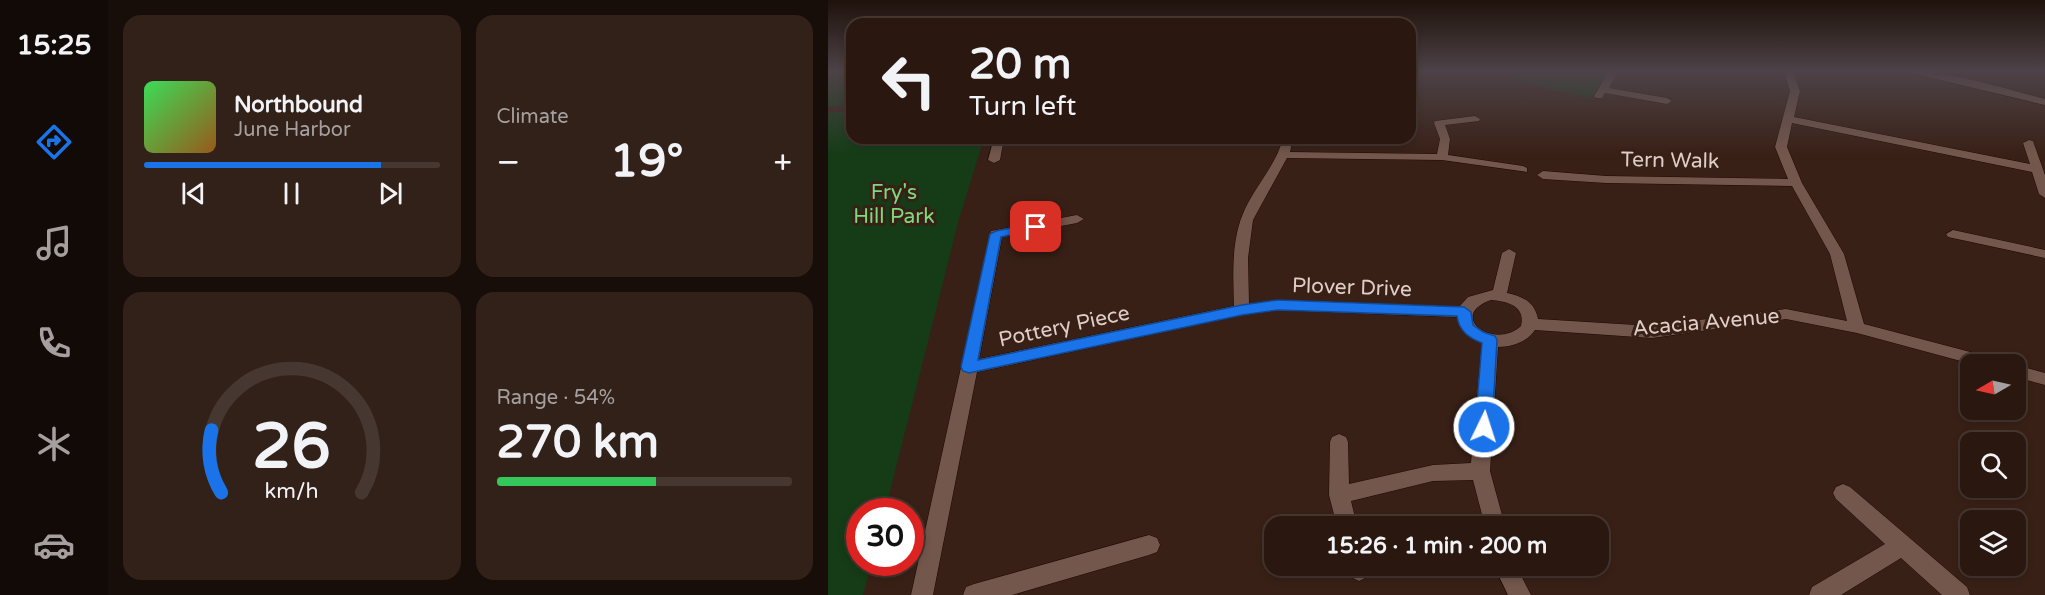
<!DOCTYPE html>
<html lang="en">
<head>
<meta charset="utf-8">
<style>
  body { margin:0; font-family:"Varela Round",sans-serif; background:#322119; color:#f1f3f6; height:100vh; display:flex; flex-direction:column; font-size:22px; white-space:nowrap }
  * { box-sizing:border-box; margin:0 }
  p { font-size:20px; color:#a5a09f }
  .icon { flex:none; width:33px; height:33px; fill:none; stroke:currentColor; stroke-width:2; stroke-linecap:round; stroke-linejoin:round }
  .map { position:relative; flex:1; overflow:hidden }
  .details { display:flex; flex-direction:column; gap:15px; padding:15px; background:#170d09; width:720px }
  .details>* { flex:none }
  .banner { position:absolute; left:18px; top:18px; width:570px; height:126px; border-radius:18px; box-shadow:0 3px 9px #0003,0 0 0 2px #463730; background:#2a1810; color:#f1f3f6; overflow:hidden }
  .needle { width:39px; rotate:261deg }
  .fabs { position:absolute; left:1132px; top:354px; display:grid; gap:12px }
  .fabs a { display:grid; place-items:center; width:66px; height:66px; border-radius:12px; background:#2a1810; box-shadow:0 3px 9px #0003,0 0 0 2px #463730; font-size:30px }
  .speed { position:absolute; left:18px; top:498px; display:flex; gap:12px; font-size:30px; font-weight:700; text-align:center }
  .speed>* { display:grid; place-content:center; width:78px; height:78px; border-radius:50%; background:#2a1810; box-shadow:0 3px 9px #0003,0 0 0 2px #463730; line-height:1 }
  .speed .limit { border:9px solid #d22; background:#fff; color:#111 }
  .pin { position:absolute; display:grid; place-items:center; width:51px; height:51px; color:#fff; margin:-26px; border-radius:12px; box-shadow:0 3px 9px #0006 }
  .me { position:absolute; width:66px; margin:-33px; rotate:4deg; stroke-linejoin:round; filter:drop-shadow(0 0 4px #0008) }
  .turn { display:flex; align-items:center; gap:21px; height:126px; padding:0 24px; font-size:27px }
  .turn .icon { width:78px; height:78px; stroke-width:2.5 }
  .turn b { display:block; font-size:42px; line-height:51px }
  .big { font-size:45px; font-weight:700; line-height:1.1 }
  .details .widget { flex:1; display:flex; flex-direction:column; justify-content:center; gap:9px; min-width:0; padding:0 21px; border-radius:18px; background:#322119 }
  .details .dial { align-items:center; gap:0 }
  .dial svg { height:156px; overflow:visible; fill:none; stroke:#463730; stroke-width:7; stroke-linecap:round; text-anchor:middle }
  .dial text { fill:#f1f3f6; stroke:none }
  .song { display:flex; align-items:center; gap:18px }
  .cover { width:72px; height:72px; border-radius:9px; background:linear-gradient(135deg,hsl(130 70% 55%),hsl(30 70% 35%)) }
  .played { height:6px; border-radius:3px; background:linear-gradient(90deg,#1a73e8 80%,#463730 80%) }
  .keys { display:flex; justify-content:space-around; direction:ltr }
  .heat { display:flex; justify-content:space-between; align-items:center; font-size:33px; direction:ltr }
  .charge { height:9px; border-radius:4px; background:linear-gradient(90deg,#34c759 54%,#463730 0) }
  .details .tiles { flex:1; display:grid; gap:15px; grid-template-columns:repeat(2,1fr) }
  .trip { position:absolute; left:436px; top:516px; width:345px; height:60px; border-radius:18px; background:#2a1810; box-shadow:0 3px 9px #0003,0 0 0 2px #463730; font-weight:700; line-height:60px; text-align:center }
  main { display:flex; flex:1; min-height:0 }
  .dock { display:flex; flex-direction:column; width:108px; justify-content:space-around; align-items:center; background:#110a06; color:#a5a09f }
  .dock .icon { width:42px; height:42px }
  .dock .active { color:#1a73e8 }
  .dock b { font-size:27px; color:#f1f3f6 }
  .map>svg:first-child { display:block }
  .green { fill:#153c16 }
  .lines { fill:none; stroke-linecap:round; stroke-linejoin:round }
  .minor-casing { stroke:#1e0802; stroke-width:1 }
  .minor { fill:#73574c; fill-rule:evenodd }
  .route { fill:#1a73e8; stroke:#114b97; stroke-width:1.5 }
  .labels { text-anchor:middle; stroke-width:6; stroke-linejoin:round; paint-order:stroke }
  .street-label { font-size:21px; fill:#dfcec8; stroke:#382016 }
  .park-label { font-size:21px; fill:#7ed97e; stroke:#382016 }
</style>
</head>
<body>
<main>
<nav class="dock">
<b>15:25</b>
<svg class="icon active" aria-label="directions" viewBox="0 0 24 24"><path d="M12 3l9 9-9 9-9-9zM9 14v-3h6M13 9l2 2-2 2"/></svg>
<svg class="icon" aria-label="music" viewBox="0 0 24 24"><path d="M9 18V5l10-2v13"/><circle cx="6" cy="18" r="3"/><circle cx="16" cy="16" r="3"/></svg>
<svg class="icon" aria-label="phone" viewBox="0 0 24 24"><path d="M5 4h4l2 5-3 2q2 4 5 5l2-3 5 2v4C11 20 4 13 5 4z"/></svg>
<svg class="icon" aria-label="climate" viewBox="0 0 24 24"><path d="M12 3v18M4 7l16 10M4 17L20 7"/></svg>
<svg class="icon" aria-label="car" viewBox="0 0 24 24"><path d="M5 17H2v-5l4-1 3-4h7l3 4 3 1v5h-3M9 17h6M6 11h13"/><circle cx="7" cy="17" r="2"/><circle cx="17" cy="17" r="2"/></svg>
</nav>
<section class="details">
<div class="tiles">
<div class="widget">
<div class="song"><i class="cover"></i><div><b>Northbound</b><p>June Harbor</p></div></div>
<div class="played"></div>
<div class="keys"><svg class="icon" aria-label="previous" viewBox="0 0 24 24"><path d="M18 5L8 12l10 7zM5 5v14"/></svg><svg class="icon" aria-label="pause" viewBox="0 0 24 24"><path d="M8 5v14M16 5v14"/></svg><svg class="icon" aria-label="next" viewBox="0 0 24 24"><path d="M6 5l10 7-10 7zM19 5v14"/></svg></div>
</div>
<div class="widget"><p>Climate</p>
<div class="heat"><a>−</a><b class="big">19°</b><a>+</a></div>
</div>
<div class="widget dial"><svg viewBox="0 0 100 80">
<path d="M14 69A42 42 0 1 1 86 69"/>
<path d="M14 69A42 42 0 0 1 9 37" stroke="#1a73e8"/>
<text x="50" y="56" font-size="32" font-weight="700">26</text>
<text x="50" y="72" font-size="11">km/h</text>
</svg></div>
<div class="widget"><p>Range · 54%</p><b class="big">270 km</b><div class="charge"></div></div>
</div>
</section>
<div class="map">
<svg width="1217" height="595" viewBox="0 0 1217 595">
  <rect width="100%" height="100%" fill="#382016"/>
  <!-- green -->
  <g class="green">
    <polygon points="0,71 24,71 24,104 0,107"/>
    <polygon points="682,71 786,71 771,96 757,97 688,80"/>
    <polygon points="24,110 24,138 156,138 131,219 57,511 32,512 32,562 44,563 35,595 0,595 0,113"/>
  </g>
  <g class="lines">
    <!-- minor casing -->
    <g class="minor-casing">
      <g id="minor">
        <polygon points="781,71 790,71 781,88 839,98 844,101 839,104 777,93 774,98 768,98 766,96"/>
        <path d="M956,71h9l7,20 -6,26 236,47 -7,-21 6,-3 4,1 12,34v23l-6,-4 -7,-22 -240,-49 -5,24 15,36 42,71 20,70 129,34 6,2 2,4h-29l-115,-31 -71,-14 -134,19 -117,-8c-8,12 -23,17 -37,17l-8,124 15,55h-20l-12,-46 -40,1 -82,20 6,25h-20l-8,-31 1,-53 2,-5 7,-3 7,3 2,5 1,42 84,-19 38,-2 11,-120 -18,-11 -7,-15 -179,-7 -36,5 -265,57 -44,223h-22l80,-364 86,-16 7,4 -7,4 -75,14 -23,122 255,-53c-1,-33 -3,-67 11,-97 12,-25 31,-44 38,-71h10l-3,14 147,2 3,-15 -6,-16 1,-2 40,-5 5,3 -1,2 -34,4 5,14 -2,16 75,11 4,2v4l-85,-12 -155,-2 -34,62 -5,38 1,46 29,-4 181,7 9,-10 25,-7 9,-37 7,-4 7,4 -9,40c15,3 28,9 31,26l114,7 134,-17 61,12 -17,-67 -38,-68 -186,-3 -63,-4 -6,-4 6,-4 63,5 182,3 -13,-32 15,-56zM663,300c16,1 35,6 30,26 -27,25 -75,-10 -30,-26z"/>
        <path d="M1075,71c48,0 96,16 142,28v6z"/>
        <polygon points="166,138 176,138 172,160 166,163 160,160"/>
        <polygon points="1125,230 1217,250 1217,258 1120,237 1118,234"/>
        <polygon points="1188,365 1217,373 1217,385 1188,377"/>
        <polygon points="1015,484 1022,487 1139,587 1142,595 1114,595 1073,558 1013,595 981,595 984,587 1057,544 1008,499 1005,493 1008,487"/>
        <polygon points="321,535 329,538 332,545 329,552 321,555 184,595 135,595 138,587 146,584"/>
        <polygon points="518,566 540,566 542,570 539,577 531,581 523,577"/>
        <polygon points="666,566 688,566 703,595 680,595"/>
      </g>
    </g>
    <!-- minor -->
    <use href="#minor" class="minor"/>
  </g>
  <!-- sky -->
  <linearGradient id="sky" x2="0" y2="1"><stop stop-color="#1f120c"/><stop offset="0.46" stop-color="#4d4247"/><stop offset="1" stop-color="#4d4247" stop-opacity="0"/></linearGradient>
  <rect width="1217" height="155" fill="url(#sky)"/>
  <!-- route -->
  <path class="route" d="M208,223l7,4 -2,2 -40,8 -23,123 264,-55 36,-5 186,7 7,5 2,13 10,7 12,4 2,4 -5,87 -3,5 -5,2 -6,-2 -3,-5 7,-84c-13,-5 -23,-12 -25,-27l-179,-6 -36,5 -273,58 -6,-2 -2,-4 29,-133 6,-3z"/>
  <g class="labels">
    <!-- street labels -->
    <g class="street-label">
      <text transform="translate(842 160) rotate(1)" y="7">Tern Walk</text>
      <text transform="translate(524 287) rotate(2)" y="7">Plover Drive</text>
      <text transform="translate(878 322) rotate(-5)" y="7">Acacia Avenue</text>
      <text transform="translate(236 326) rotate(-12)" y="7">Pottery Piece</text>
    </g>
    <!-- park labels -->
    <g class="park-label">
      <text x="66" y="199">Fry's<tspan x="66" dy="24">Hill Park</tspan></text>
    </g>
  </g>
</svg>
<div class="fabs">
<a><svg class="needle" viewBox="-14 -14 28 28"><path d="M0-13l5 13h-10z" fill="#e53935"/><path d="M0 13l5-13h-10z" fill="#a5a09f"/></svg></a>
<a><svg class="icon" aria-label="search" viewBox="0 0 24 24"><circle cx="10" cy="10" r="6"/><path d="M15 15l6 6"/></svg></a>
<a><svg class="icon" aria-label="layers" viewBox="0 0 24 24"><path d="M12 4l9 5-9 5-9-5zM3 14l9 5 9-5"/></svg></a>
</div>
<div class="speed"><div class="limit">30</div></div>
<div class="pin" style="left:208px;top:227px;background:#d93025"><svg class="icon" aria-label="arrive" viewBox="0 0 24 24"><path d="M6 21V4h12l-3 4 3 4H6"/></svg></div>
<svg class="me" style="left:656px;top:427px" viewBox="-20 -20 40 40"><circle r="17" fill="#1a73e8" stroke="#fff" stroke-width="3"/><path d="M0-11L8 9 0 5-8 9z" fill="#fff"/></svg>
<div class="trip">15:26 · 1 min · 200 m</div>
<div class="banner">
<div class="turn"><svg class="icon" aria-label="left" viewBox="0 0 24 24"><path d="M17 20v-9H6M10 6l-5 5 5 5"/></svg><div><b>20 m</b>Turn left</div></div>
</div>
</div>
</main>
</body>
</html>
